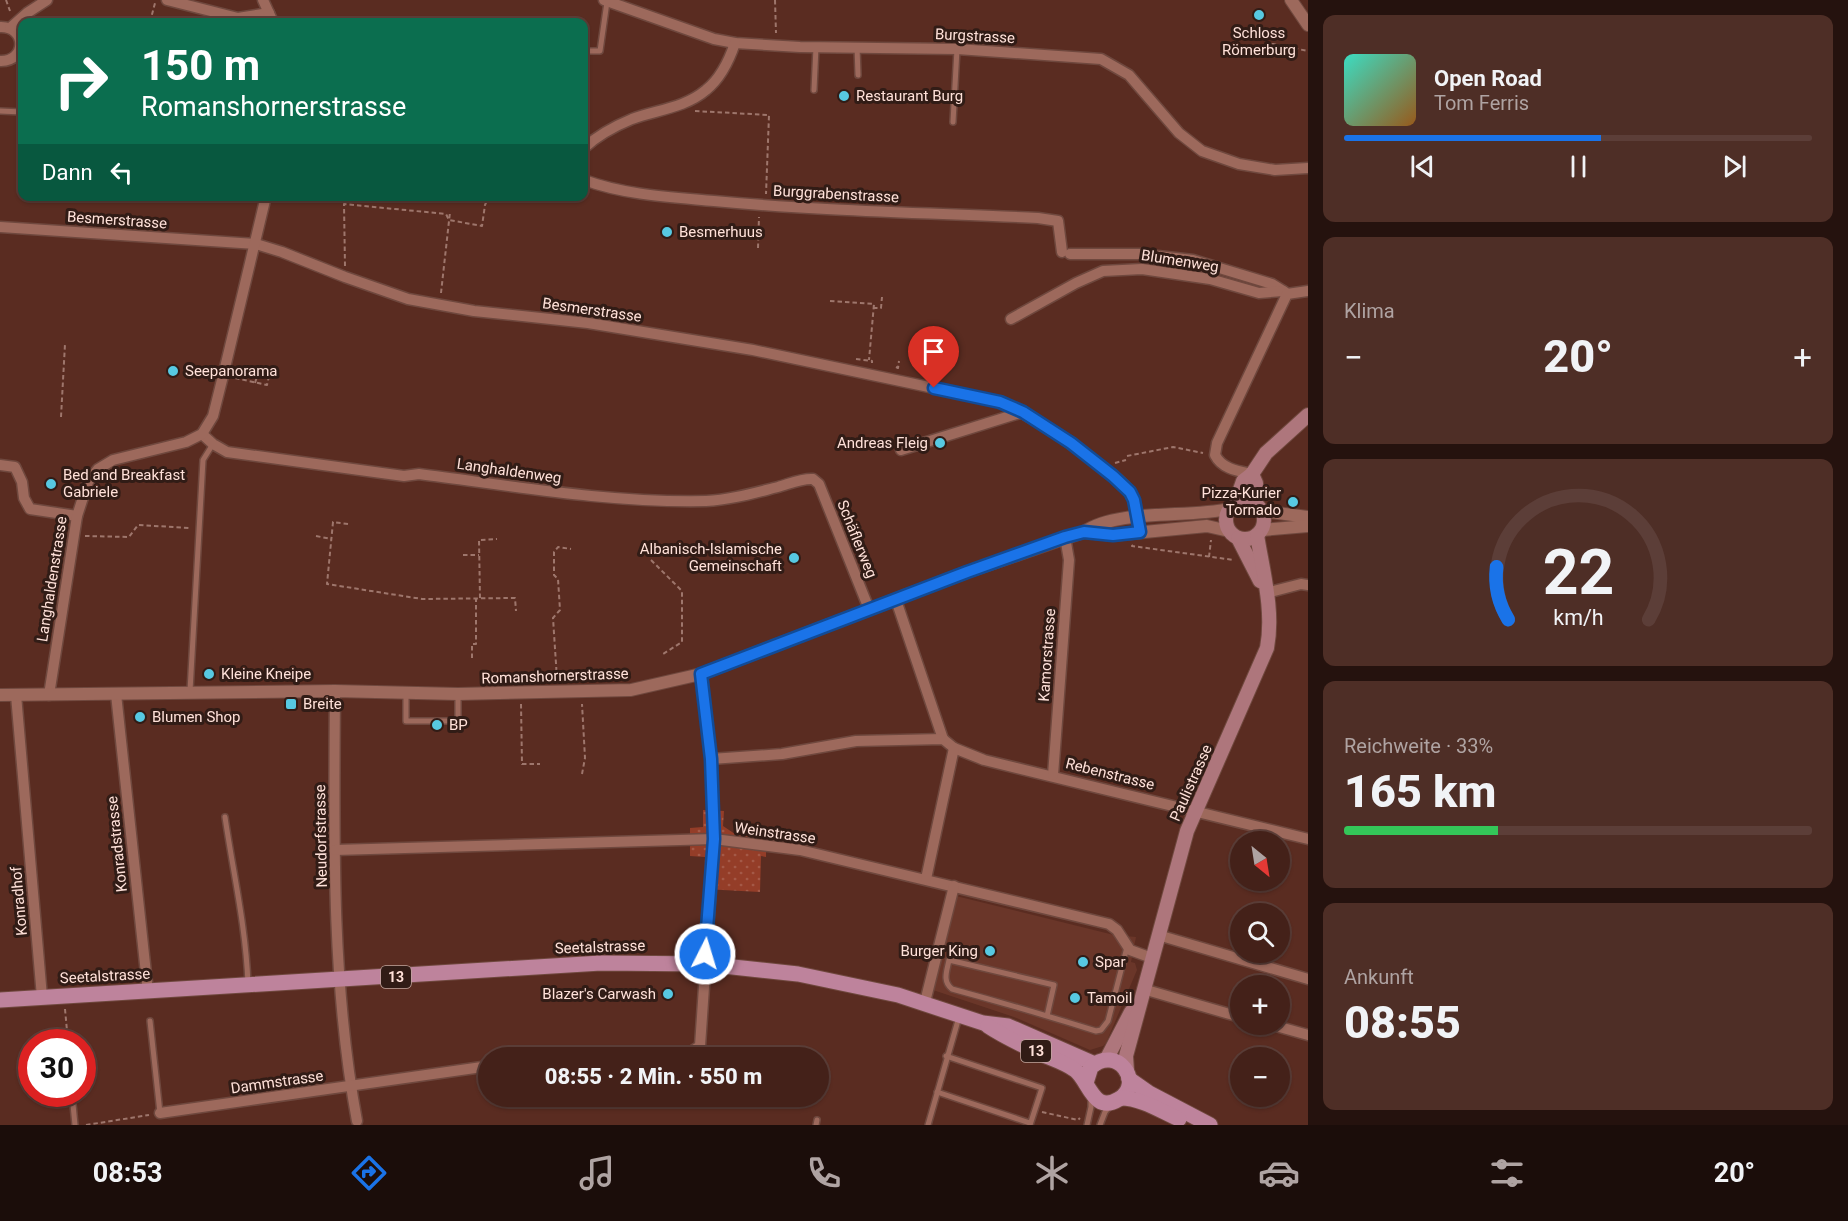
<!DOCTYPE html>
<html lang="de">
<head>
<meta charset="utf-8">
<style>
  body { margin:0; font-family:Roboto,sans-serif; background:#4e2e26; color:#f1f3f6; height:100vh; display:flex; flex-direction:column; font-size:22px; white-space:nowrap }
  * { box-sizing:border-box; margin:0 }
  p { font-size:20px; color:#afa3a2 }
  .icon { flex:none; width:33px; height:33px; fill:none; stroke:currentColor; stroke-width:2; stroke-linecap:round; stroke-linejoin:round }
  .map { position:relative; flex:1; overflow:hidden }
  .sheet { display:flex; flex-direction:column; gap:15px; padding:15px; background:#25120e; width:540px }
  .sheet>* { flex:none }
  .banner { position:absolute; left:18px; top:18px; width:570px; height:183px; border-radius:12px; box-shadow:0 2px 4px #0004,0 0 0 2px #5c3e38; background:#0b6e4f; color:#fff; overflow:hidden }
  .needle { width:39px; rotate:150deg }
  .fabs { position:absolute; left:1230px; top:831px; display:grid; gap:12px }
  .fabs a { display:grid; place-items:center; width:60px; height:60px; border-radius:50%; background:#442119; box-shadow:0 2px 4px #0004,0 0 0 2px #5c3e38; font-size:30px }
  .speed { position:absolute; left:18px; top:1029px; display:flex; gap:12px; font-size:30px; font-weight:700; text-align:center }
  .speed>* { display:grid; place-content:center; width:78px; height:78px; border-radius:50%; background:#442119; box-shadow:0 2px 4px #0004,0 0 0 2px #5c3e38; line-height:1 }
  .speed .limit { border:9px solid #d22; background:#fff; color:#111 }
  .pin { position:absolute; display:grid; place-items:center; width:51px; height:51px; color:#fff; margin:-62px -26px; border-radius:50% 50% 50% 0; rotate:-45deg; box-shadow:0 0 6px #0007 }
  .pin .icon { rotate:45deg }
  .me { position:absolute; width:66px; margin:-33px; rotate:5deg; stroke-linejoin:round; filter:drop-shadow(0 0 4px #0008) }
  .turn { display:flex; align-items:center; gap:21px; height:126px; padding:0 24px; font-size:27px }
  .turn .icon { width:78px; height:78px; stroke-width:2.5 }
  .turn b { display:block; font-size:42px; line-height:51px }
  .then { display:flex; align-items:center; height:57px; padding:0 24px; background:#0003; gap:12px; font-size:22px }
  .big { font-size:45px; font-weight:800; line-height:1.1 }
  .sheet .tile { flex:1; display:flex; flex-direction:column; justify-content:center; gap:9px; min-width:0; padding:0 21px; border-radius:12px; background:#4e2e26 }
  .sheet .dial { align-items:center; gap:0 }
  .dial svg { height:156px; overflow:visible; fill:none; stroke:#5c3e38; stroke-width:7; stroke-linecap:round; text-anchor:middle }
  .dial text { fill:#f1f3f6; stroke:none }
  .song { display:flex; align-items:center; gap:18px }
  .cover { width:72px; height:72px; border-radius:9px; background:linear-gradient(135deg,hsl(170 70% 55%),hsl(30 70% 35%)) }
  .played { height:6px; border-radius:3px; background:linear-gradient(90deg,#1a73e8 55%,#5c3e38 55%) }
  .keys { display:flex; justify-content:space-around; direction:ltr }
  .heat { display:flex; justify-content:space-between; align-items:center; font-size:33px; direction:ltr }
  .charge { height:9px; border-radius:4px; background:linear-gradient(90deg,#34c759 33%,#5c3e38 0) }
  .trip { position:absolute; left:478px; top:1047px; width:351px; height:60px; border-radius:30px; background:#442119; box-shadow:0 2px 4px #0004,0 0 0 2px #5c3e38; font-weight:800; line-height:60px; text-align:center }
  .tab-bar { display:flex; height:96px; justify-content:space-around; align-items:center; background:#1b0d0a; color:#afa3a2 }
  .tab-bar .icon { width:42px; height:42px }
  .tab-bar .selected { color:#1a73e8 }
  .tab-bar b { font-size:27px; color:#f1f3f6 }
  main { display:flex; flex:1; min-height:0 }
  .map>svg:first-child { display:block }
  .built { fill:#6a3629 }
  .park { fill:url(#park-dots) }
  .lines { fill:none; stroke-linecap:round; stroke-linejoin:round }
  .service-casing { stroke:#6f483e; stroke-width:8 }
  .minor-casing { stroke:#6f483e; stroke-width:13 }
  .tertiary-casing { stroke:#6f483e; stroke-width:14 }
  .secondary-casing { stroke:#6f483e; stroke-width:16 }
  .primary-casing { stroke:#6f483e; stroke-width:17 }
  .path { stroke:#9e766c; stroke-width:2; stroke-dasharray:4.5 3; stroke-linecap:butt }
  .service { stroke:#9d695c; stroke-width:5 }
  .minor { stroke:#9d695c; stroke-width:10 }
  .tertiary { stroke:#9d695c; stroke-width:12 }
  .secondary { stroke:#ae767c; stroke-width:14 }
  .primary { stroke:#be839c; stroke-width:15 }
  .route-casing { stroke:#114b97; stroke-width:15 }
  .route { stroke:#1a73e8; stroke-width:10 }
  .poi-dot { fill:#57c9e2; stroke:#311c16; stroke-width:2 }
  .labels { text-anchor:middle; stroke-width:6; stroke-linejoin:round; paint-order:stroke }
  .shield { fill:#311c16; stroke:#c1a69e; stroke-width:1.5 }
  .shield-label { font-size:14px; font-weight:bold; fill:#ffe1d9 }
  .poi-label { font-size:15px; fill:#ffe1d9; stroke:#311c16; text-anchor:start }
  .street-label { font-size:15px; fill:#ffe1d9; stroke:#311c16 }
</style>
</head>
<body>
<main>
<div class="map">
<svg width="1308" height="1125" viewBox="0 0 1308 1125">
  <defs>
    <pattern id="park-dots" width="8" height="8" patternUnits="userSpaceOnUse" patternTransform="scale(1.5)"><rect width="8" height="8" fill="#943d28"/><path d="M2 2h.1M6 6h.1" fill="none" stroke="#a45947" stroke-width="1.8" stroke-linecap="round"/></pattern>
  </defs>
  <rect width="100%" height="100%" fill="#5a2c21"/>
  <!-- built -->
  <polygon class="built" points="956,896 1114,935 1136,937 1131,962 1135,963 1137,970 1106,1043 1103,1046 1090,1050 1014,1017 933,990"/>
  <!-- park -->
  <polygon class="park" points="703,810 724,811 723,826 735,834 766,839 766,857 761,856 760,892 704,889 705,857 690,856 690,828 703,827"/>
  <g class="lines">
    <!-- service casing -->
    <g class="service-casing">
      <g id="service">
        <polyline points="857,47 858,75"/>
        <polyline points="584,51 600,51 607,2"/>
        <polyline points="814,90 816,47"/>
        <polyline points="0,111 22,112"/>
        <polyline points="953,122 957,49"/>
        <polyline points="190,691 203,460 213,444"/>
        <polyline points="406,694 406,721 458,721 458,695"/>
        <path d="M225,817c8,55 21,110 23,167"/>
        <path d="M1047,1016l7,-31 -105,-25c-2,11 -7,21 3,29 48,13 96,27 144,42l5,-1 7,-9 19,-74"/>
        <polyline points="150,1021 160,1113"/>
        <polyline points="946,1056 1042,1088 1030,1125"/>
        <polyline points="937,1092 1030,1123"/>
        <polyline points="72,1094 75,1125"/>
        <polyline points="816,1125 817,1120"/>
        <polyline points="928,1125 959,1017"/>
        <polyline points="1087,1125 1091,1107 1091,1099"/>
        <polyline points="1100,1125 1105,1112 1110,1106"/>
      </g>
    </g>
    <!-- minor casing -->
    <g class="minor-casing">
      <g id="minor">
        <polyline points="167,0 238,18 269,13"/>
        <polyline points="263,0 273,22"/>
        <polyline points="604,0 714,39 735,43 800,47 957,49 1101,59 1129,75 1179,133 1202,151 1239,164 1275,170 1308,168"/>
        <path d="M0,27c27,-1 27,35 0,34"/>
        <polyline points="10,28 27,13 47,0"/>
        <path d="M584,148c13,-12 31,-22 48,-29 24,-9 53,-11 74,-29 15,-12 23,-29 29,-47"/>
        <path d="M584,180c41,15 86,17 130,21 107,10 216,12 324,17l20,3 4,31"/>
        <path d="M0,227l256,17 26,8 63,25 63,22 66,12 114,12 165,27 247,52c36,16 67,38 98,62 11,8 23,16 31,27 6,8 7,17 9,26"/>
        <polyline points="1070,254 1140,254 1193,260 1272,284 1285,292"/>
        <polyline points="1011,319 1076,283 1103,271 1142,269 1210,279 1259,293 1283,291"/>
        <path d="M202,434l11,10 14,8 177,24 15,-2c95,12 190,29 287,27 24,-1 48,-8 72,-14 11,-3 24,-9 35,-8l6,5 50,125"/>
        <polyline points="901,450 1023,412"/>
        <polyline points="0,465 15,467 22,482 24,498 30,509 77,516"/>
        <path d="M1252,474c-14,-3 -30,-5 -37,-19l2,-12 70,-149 21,-3"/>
        <polyline points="1266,593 1301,584 1308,585"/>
        <polyline points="896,600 943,739"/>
        <path d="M335,691c-1,142 -4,291 22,430"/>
        <polyline points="116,694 148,992"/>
        <polyline points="16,695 42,997"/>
        <polyline points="49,695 77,516 88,482 98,469 113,460 186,442 202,434 213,416 223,376 266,196"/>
        <polyline points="711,759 782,754 856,741 943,739 954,748 984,760 1308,839"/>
        <polyline points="1053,775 1069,560 1065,537"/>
        <polyline points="335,850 714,839 800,850 1109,924 1117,930 1130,950 1152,958"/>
        <polyline points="926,879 954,748"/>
        <polyline points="1158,935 1308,979"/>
        <polyline points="1143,989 1240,1017"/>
        <polyline points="925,1002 954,886"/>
        <polyline points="1269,1024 1308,1035"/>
        <polyline points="682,1058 700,1046 714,839 711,759 701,674"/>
        <polyline points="160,1113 489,1066"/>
      </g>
    </g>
    <!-- tertiary casing -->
    <g class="tertiary-casing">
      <g id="tertiary">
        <polyline points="1291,0 1308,25"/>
        <polyline points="1262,511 1308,517"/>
        <polyline points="1262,530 1308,526"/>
        <polyline points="1084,532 1113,535 1207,526 1229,531"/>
        <path d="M0,695l335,-4 123,3 173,-4 70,-16 266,-102 117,-40c33,-23 103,-14 145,-23"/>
      </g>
    </g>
    <!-- secondary casing -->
    <g class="secondary-casing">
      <g id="secondary">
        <polyline points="1252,474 1256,483 1255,503"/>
        <circle cx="1245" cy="520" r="19"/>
        <polyline points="1235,504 1243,481 1252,474 1266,453 1308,415"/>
        <polyline points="1238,538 1260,581"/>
        <polyline points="1106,1060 1131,1012"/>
        <path d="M1127,1071l-1,-15 61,-225 80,-183c7,-37 -4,-76 -10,-113"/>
      </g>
    </g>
    <!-- primary casing -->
    <g class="primary-casing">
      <g id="primary">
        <polyline points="0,1000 601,963 705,964 798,974 898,995 983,1023 1008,1026 1095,1064"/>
        <path d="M988,1026c18,12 38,21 58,30 10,4 21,8 29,14 14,10 18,45 44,29 26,-16 -2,-55 -28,-32l-5,16"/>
        <polyline points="1129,1079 1149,1093 1210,1125"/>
        <path d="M1121,1098c20,0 40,13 58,21"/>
      </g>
    </g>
    <!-- path -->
    <g class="path">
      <polyline points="6,0 10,11"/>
      <polyline points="775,0 776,33"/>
      <polyline points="150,22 155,3"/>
      <polyline points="1235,52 1273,44 1308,51"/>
      <polyline points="695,111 769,115 766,194"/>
      <polyline points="758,248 759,217"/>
      <polyline points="345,266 344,204 446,214 449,220 482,226 485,205 489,196"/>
      <polyline points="441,293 450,212"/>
      <polyline points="830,301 874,304 869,360"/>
      <polyline points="873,308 881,308 882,297"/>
      <polyline points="856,359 872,361 872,363"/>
      <polyline points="896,367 898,368 899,361"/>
      <polyline points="235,378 267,385 269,376"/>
      <polyline points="244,380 246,370"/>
      <polyline points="255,383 258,373"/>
      <polyline points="61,417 65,344"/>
      <polyline points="1127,456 1173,447 1203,453"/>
      <polyline points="1115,463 1126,460"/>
      <polyline points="348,524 333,522 327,584 422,599 515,598 516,611"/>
      <polyline points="85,536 129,537 138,525 190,528"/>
      <polyline points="316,536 331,539"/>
      <polyline points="1133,545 1132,546 1234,560"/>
      <polyline points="463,555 479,555"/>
      <polyline points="1209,557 1211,540"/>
      <polyline points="651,560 682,591 682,642 663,654"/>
      <polyline points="480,598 479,540 497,539"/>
      <polyline points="472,658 472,644 476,644 476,598"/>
      <polyline points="557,679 553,618 560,610 558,579 554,575 554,552 558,547 571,549"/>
      <polyline points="521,704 522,764 540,764"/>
      <polyline points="582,774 585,758 582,704"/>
      <polyline points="65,1009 68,1042"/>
      <polyline points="1042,1112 1078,1120 1080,1118"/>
      <polyline points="86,1125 149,1115"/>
    </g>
    <!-- service -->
    <use href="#service" class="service"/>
    <!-- minor -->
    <use href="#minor" class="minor"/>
    <!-- tertiary -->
    <use href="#tertiary" class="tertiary"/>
    <!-- secondary -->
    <use href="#secondary" class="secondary"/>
    <!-- primary -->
    <use href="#primary" class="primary"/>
  </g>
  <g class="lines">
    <!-- route casing -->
    <g class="route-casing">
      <polyline id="route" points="705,954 714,839 711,759 701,674 967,572 1065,537 1084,532 1113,535 1140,532 1134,500 1130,492 1113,476 1071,443 1023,412 1000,402 934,388"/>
    </g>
    <!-- route -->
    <use href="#route" class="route"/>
  </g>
  <!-- markers -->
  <g class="poi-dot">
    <circle cx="1259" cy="15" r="6"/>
    <circle cx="844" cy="96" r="6"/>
    <circle cx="667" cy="232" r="6"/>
    <circle cx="173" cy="371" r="6"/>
    <circle cx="940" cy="443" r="6"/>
    <circle cx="51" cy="484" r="6"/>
    <circle cx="1293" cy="502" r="6"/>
    <circle cx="794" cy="558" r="6"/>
    <circle cx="209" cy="674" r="6"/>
    <rect x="285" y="698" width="12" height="12" rx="3"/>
    <circle cx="140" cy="717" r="6"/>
    <circle cx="437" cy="725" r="6"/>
    <circle cx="990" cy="951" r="6"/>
    <circle cx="1083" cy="962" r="6"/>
    <circle cx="668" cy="994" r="6"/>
    <circle cx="1075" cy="998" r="6"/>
  </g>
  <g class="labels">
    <!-- shield labels -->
    <g class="shield">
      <rect x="381" y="966" width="30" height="22" rx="4.5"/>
      <rect x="1021" y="1040" width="30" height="22" rx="4.5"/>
    </g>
    <g class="shield-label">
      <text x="396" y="982">13</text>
      <text x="1036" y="1056">13</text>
    </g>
    <!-- poi labels -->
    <g class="poi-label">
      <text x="1259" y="38" text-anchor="middle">Schloss<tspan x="1259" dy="17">Römerburg</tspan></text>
      <text x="856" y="101">Restaurant Burg</text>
      <text x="679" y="237">Besmerhuus</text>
      <text x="185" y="376">Seepanorama</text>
      <text x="928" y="448" text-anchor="end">Andreas Fleig</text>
      <text x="63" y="480">Bed and Breakfast<tspan x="63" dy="17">Gabriele</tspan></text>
      <text x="1281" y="498" text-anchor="end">Pizza-Kurier<tspan x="1281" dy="17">Tornado</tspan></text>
      <text x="782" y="554" text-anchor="end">Albanisch-Islamische<tspan x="782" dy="17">Gemeinschaft</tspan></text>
      <text x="221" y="679">Kleine Kneipe</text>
      <text x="303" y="709">Breite</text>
      <text x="152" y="722">Blumen Shop</text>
      <text x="449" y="730">BP</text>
      <text x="978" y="956" text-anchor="end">Burger King</text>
      <text x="1095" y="967">Spar</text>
      <text x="656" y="999" text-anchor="end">Blazer's Carwash</text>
      <text x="1087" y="1003">Tamoil</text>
    </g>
    <!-- street labels -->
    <g class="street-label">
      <text transform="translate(975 36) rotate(3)" y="5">Burgstrasse</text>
      <text transform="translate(836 194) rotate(3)" y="5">Burggrabenstrasse</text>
      <text transform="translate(117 220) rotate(4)" y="5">Besmerstrasse</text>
      <text transform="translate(1180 261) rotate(9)" y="5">Blumenweg</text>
      <text transform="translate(592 310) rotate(8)" y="5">Besmerstrasse</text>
      <text transform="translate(509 471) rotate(8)" y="5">Langhaldenweg</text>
      <text transform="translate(857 539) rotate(68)" y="5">Schäflerweg</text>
      <text transform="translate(52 579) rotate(-81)" y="5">Langhaldenstrasse</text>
      <text transform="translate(1047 655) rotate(-86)" y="5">Kamorstrasse</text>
      <text transform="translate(555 676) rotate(-2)" y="5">Romanshornerstrasse</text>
      <text transform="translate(1110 774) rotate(14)" y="5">Rebenstrasse</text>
      <text transform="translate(1191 783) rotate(-66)" y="5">Paulistrasse</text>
      <text transform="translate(775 833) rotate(8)" y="5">Weinstrasse</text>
      <text transform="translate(321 836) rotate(-91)" y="5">Neudorfstrasse</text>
      <text transform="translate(117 844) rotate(-96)" y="5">Konradstrasse</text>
      <text transform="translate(19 901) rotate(-95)" y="5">Konradhof</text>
      <text transform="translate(600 947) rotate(-2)" y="5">Seetalstrasse</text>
      <text transform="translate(105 976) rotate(-3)" y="5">Seetalstrasse</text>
      <text transform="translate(277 1082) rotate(-8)" y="5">Dammstrasse</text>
    </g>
  </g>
</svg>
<div class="fabs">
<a><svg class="needle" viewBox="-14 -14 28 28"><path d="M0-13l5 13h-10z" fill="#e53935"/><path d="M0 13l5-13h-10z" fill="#afa3a2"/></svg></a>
<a><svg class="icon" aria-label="search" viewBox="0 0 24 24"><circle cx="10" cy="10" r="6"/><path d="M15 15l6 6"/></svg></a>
<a>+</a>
<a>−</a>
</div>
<div class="speed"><div class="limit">30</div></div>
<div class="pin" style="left:934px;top:388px;background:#d93025"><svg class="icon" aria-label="arrive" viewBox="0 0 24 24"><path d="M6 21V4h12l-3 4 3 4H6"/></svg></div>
<svg class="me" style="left:705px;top:954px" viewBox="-20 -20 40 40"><circle r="17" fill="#1a73e8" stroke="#fff" stroke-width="3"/><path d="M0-11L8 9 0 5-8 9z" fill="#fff"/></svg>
<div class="trip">08:55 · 2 Min. · 550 m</div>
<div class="banner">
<div class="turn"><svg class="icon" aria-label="right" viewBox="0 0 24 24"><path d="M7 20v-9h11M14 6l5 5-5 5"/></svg><div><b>150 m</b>Romanshornerstrasse</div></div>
<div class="then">Dann<svg class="icon" aria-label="left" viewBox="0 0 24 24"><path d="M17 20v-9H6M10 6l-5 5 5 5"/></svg></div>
</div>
</div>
<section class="sheet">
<div class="tile">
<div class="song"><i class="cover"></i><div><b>Open Road</b><p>Tom Ferris</p></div></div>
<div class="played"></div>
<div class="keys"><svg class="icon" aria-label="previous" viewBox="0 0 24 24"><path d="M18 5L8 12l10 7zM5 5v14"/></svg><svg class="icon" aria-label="pause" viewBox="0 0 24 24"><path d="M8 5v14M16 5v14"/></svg><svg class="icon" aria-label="next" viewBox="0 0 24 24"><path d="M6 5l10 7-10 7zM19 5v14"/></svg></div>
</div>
<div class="tile"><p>Klima</p>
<div class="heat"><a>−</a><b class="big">20°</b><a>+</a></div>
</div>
<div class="tile dial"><svg viewBox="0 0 100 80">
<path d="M14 69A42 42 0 1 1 86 69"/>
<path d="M14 69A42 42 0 0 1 8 42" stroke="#1a73e8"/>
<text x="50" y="56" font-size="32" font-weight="700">22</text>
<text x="50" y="72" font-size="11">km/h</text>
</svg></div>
<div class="tile"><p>Reichweite · 33%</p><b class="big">165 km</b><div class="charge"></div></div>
<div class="tile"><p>Ankunft</p><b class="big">08:55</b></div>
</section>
</main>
<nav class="tab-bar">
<b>08:53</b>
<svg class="icon selected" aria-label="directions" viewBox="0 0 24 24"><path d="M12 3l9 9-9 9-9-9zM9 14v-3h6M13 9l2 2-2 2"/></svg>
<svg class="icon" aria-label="music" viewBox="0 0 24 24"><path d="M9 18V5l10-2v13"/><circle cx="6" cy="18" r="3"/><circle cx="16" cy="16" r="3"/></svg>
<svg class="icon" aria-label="phone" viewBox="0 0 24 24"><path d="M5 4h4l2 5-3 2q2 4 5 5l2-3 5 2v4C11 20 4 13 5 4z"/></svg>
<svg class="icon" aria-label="climate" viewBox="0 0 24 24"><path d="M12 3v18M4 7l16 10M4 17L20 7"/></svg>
<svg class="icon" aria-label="car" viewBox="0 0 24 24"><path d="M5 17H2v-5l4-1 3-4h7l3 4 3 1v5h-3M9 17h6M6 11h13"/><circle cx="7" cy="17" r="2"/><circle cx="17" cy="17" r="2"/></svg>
<svg class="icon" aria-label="filters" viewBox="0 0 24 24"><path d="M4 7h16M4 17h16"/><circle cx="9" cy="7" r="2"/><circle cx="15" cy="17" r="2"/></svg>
<b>20°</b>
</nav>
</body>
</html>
